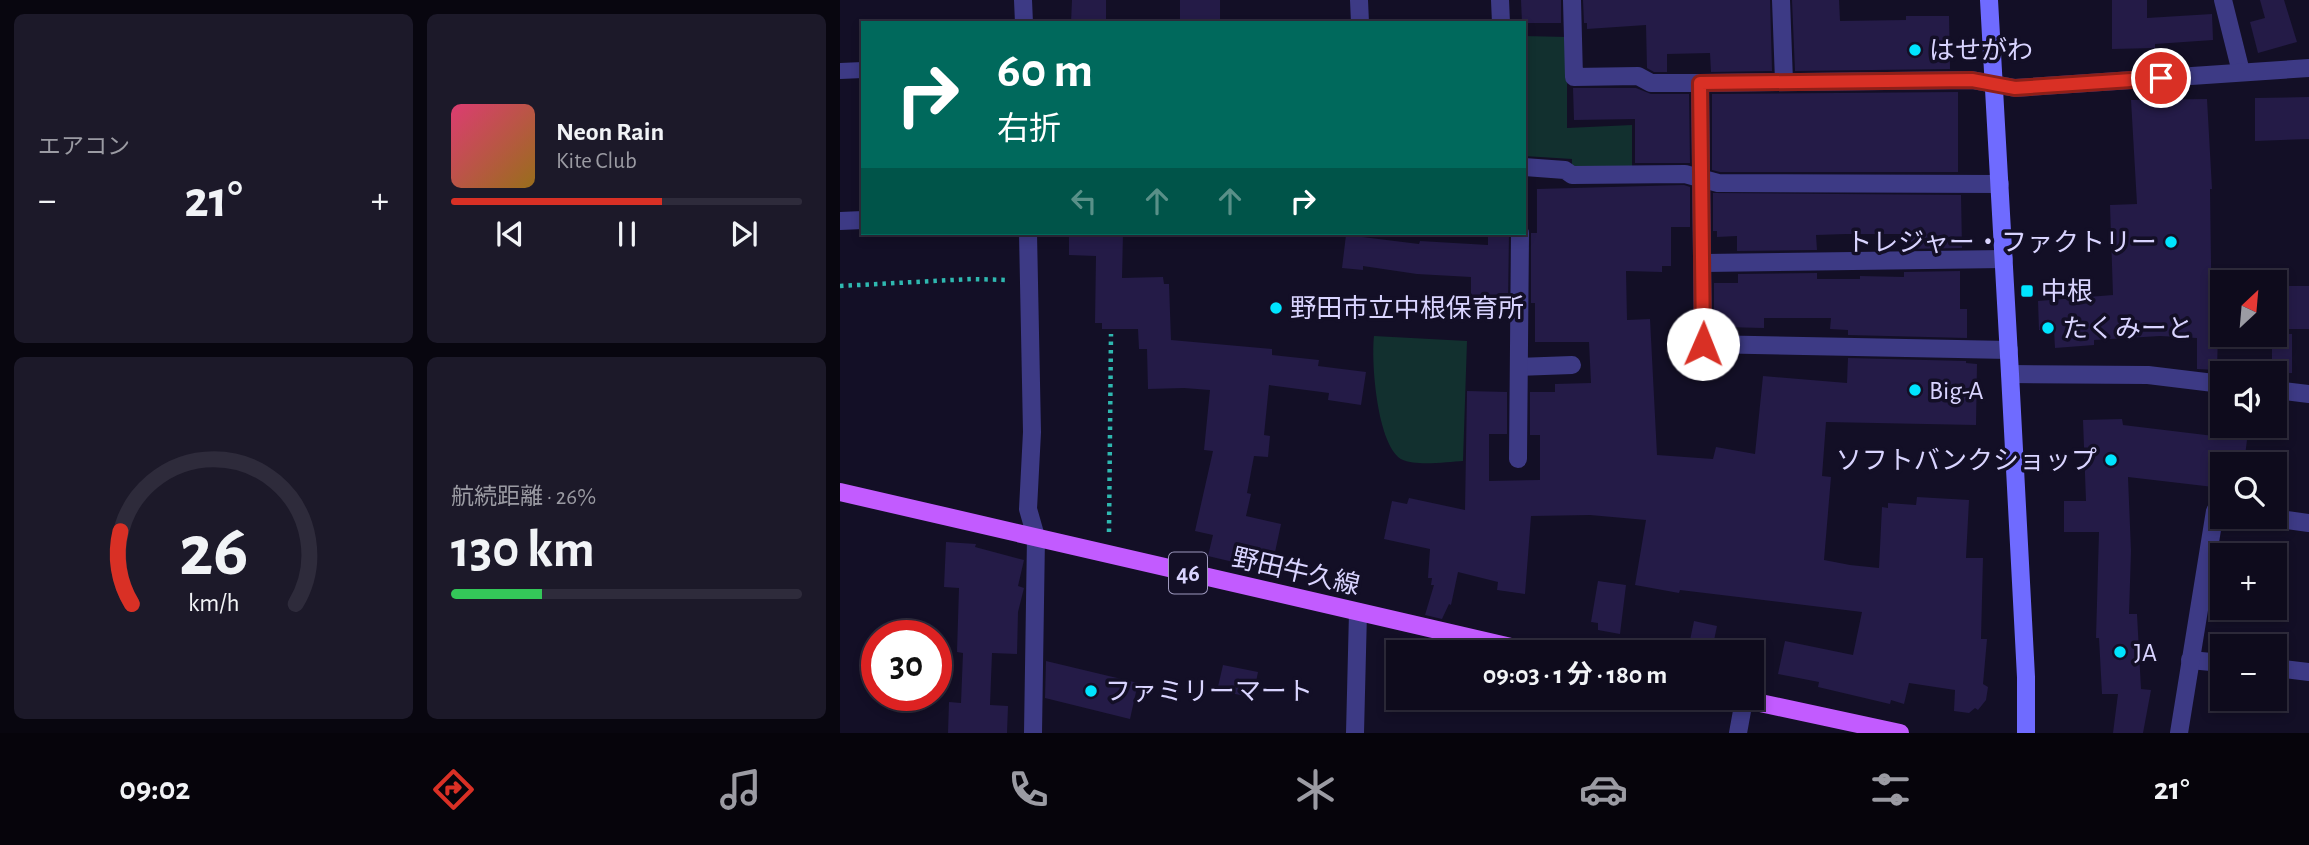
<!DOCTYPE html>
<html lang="ja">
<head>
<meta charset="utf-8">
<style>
  body { margin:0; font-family:"Alegreya Sans","Noto Sans JP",sans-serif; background:#1c1929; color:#f1f3f6; height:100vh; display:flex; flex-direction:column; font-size:26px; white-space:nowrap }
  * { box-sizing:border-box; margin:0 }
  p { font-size:23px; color:#9b9ba3 }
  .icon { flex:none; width:38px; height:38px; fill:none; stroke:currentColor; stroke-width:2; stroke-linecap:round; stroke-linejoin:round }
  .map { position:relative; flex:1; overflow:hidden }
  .side { display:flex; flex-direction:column; gap:14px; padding:14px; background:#08060f; width:840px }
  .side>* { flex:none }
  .hud { position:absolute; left:21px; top:21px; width:665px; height:214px; border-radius:0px; box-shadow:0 4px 10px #0003,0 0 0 2px #2e2b3b; background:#00695c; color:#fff; overflow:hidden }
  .needle { width:46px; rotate:26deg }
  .fabs { position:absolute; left:1370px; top:270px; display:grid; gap:14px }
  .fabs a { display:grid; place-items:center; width:77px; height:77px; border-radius:0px; background:#0e0b1c; box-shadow:0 4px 10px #0003,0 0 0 2px #2e2b3b; font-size:35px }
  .speed { position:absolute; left:21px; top:620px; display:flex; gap:14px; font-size:35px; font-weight:700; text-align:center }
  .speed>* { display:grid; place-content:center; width:91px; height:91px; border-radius:50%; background:#0e0b1c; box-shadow:0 4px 10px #0003,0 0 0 2px #2e2b3b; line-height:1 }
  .speed .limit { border:10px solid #d22; background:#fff; color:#111 }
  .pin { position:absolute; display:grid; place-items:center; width:60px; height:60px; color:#fff; margin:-30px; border:4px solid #fff; border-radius:50%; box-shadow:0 2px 7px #0007 }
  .me { position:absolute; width:77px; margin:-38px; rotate:1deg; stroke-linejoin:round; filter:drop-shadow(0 0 5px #0008) }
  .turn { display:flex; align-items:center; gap:24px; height:147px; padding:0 21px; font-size:32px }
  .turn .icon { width:91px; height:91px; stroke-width:2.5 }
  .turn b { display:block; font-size:49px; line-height:60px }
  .lanes { display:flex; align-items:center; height:66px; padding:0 21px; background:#0003; justify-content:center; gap:35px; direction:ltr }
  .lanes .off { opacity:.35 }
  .big { font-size:52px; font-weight:700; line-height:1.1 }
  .side .card { flex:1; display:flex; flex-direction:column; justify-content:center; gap:10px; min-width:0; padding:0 24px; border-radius:10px; background:#1c1929 }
  .side .dial { align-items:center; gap:0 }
  .dial svg { height:182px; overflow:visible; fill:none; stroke:#2e2b3b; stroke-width:7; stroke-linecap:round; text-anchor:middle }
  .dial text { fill:#f1f3f6; stroke:none }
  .song { display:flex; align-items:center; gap:21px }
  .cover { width:84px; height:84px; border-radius:10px; background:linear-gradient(135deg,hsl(340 70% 55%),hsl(40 70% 35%)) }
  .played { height:7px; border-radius:4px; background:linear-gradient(90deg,#d93025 60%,#2e2b3b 60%) }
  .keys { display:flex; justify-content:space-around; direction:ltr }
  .heat { display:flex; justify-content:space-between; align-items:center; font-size:38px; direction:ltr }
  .charge { height:10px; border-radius:5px; background:linear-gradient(90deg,#34c759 26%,#2e2b3b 0) }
  .side .tiles { flex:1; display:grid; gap:14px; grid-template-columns:repeat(2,1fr) }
  .trip { position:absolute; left:546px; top:640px; width:378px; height:70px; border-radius:0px; background:#0e0b1c; box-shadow:0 4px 10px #0003,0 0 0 2px #2e2b3b; font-weight:700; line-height:70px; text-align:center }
  .tab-bar { display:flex; height:112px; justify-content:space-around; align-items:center; background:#06040b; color:#9b9ba3 }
  .tab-bar .icon { width:49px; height:49px }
  .tab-bar .active { color:#d93025 }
  .tab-bar b { font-size:32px; color:#f1f3f6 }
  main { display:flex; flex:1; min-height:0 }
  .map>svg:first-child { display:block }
  .green { fill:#12302f }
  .building { fill:#241b47 }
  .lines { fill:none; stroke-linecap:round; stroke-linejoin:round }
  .path { stroke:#2fb8b0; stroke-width:4.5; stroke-dasharray:3.5 5; stroke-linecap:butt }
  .lane { stroke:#3d3a85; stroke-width:16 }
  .street { stroke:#3d3a85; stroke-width:18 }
  .secondary { stroke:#6f6bff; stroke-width:18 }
  .primary { stroke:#c25bff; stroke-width:18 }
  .route-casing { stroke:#8d1f18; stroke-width:18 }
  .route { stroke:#d93025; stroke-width:12 }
  .poi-dot { fill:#00e5ff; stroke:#130f26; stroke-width:2.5 }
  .labels { text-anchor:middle; stroke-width:7; stroke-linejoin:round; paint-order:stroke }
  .shield { fill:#130f26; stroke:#9e99be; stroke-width:2 }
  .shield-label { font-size:24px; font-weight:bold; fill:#d9d4ff }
  .poi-label { font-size:26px; fill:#d9d4ff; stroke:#130f26; text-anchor:start }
  .street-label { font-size:26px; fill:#d9d4ff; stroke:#130f26 }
</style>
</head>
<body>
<main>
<section class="side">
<div class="tiles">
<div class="card"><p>エアコン</p>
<div class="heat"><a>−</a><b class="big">21°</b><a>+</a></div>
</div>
<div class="card">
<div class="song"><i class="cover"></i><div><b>Neon Rain</b><p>Kite Club</p></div></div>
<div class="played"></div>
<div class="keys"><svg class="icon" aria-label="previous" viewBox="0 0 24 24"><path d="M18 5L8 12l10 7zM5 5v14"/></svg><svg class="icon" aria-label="pause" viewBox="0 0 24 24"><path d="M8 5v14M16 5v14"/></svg><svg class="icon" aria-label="next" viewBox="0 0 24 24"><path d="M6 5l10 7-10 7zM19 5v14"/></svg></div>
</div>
<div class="card dial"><svg viewBox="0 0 100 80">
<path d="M14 69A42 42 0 1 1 86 69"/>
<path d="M14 69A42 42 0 0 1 9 37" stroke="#d93025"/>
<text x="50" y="56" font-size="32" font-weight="700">26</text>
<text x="50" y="72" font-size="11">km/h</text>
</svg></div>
<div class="card"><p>航続距離 · 26%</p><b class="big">130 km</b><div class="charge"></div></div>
</div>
</section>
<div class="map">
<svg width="1469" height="733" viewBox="0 0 1469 733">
  <rect width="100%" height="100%" fill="#130f26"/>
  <!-- green -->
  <g class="green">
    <polygon points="684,36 727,37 727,128 792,125 792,167 732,168 732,159 684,156"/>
    <path d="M534,336l93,5 -4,120c-15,1 -47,5 -60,-1 -26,-12 -32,-99 -29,-124z"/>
  </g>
  <!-- building -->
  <g class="building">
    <polygon points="232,0 266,0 266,23 231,23"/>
    <rect x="340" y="0" width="40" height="23"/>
    <polygon points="681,0 721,0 721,23 682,23"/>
    <polygon points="743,0 930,0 932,71 871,72 870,53 827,54 827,72 814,72 807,68 806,25 747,29 747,23 744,23"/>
    <polygon points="952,0 999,0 1000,21 1066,20 1066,16 1109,16 1110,69 955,71"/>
    <polygon points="1272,0 1307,0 1307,18 1372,14 1373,40 1315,44 1315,48 1272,49"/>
    <polygon points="1420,0 1444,0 1457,42 1418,53 1410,22 1425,18"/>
    <polygon points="733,88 796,88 811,94 849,94 850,163 795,163 795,119 734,120"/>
    <polygon points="1118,92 1118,172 880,172 872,170 872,94"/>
    <polygon points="1469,97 1469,139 1415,141 1415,98"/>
    <polygon points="1367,99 1372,189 1370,189 1372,334 1378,334 1377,370 1357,369 1357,338 1320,336 1254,340 1254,345 1215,348 1214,330 1199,330 1198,301 1273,295 1270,205 1297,204 1291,100"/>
    <polygon points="844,185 850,187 850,227 831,227 831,266 822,266 822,272 786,271 787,320 810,319 817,455 873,459 876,447 915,454 923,376 1007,383 1008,358 1126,361 1126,363 1137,364 1136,425 986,422 982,476 991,477 984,560 1010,565 1039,568 1042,507 1048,508 1048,503 1076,505 1077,497 1129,500 1126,558 1143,558 1141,639 1147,639 1143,684 1148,687 1146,700 1138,710 1135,708 1129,713 1114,711 1115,690 1069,683 1064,704 1051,700 1050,704 978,687 979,682 938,674 945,641 1013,655 1022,612 840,590 839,593 795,585 806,520 750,515 691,516 685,594 657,590 658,582 618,572 611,605 609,604 602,619 585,615 594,585 591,585 592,578 588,578 590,549 544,539 552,501 567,504 569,498 625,510 627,391 667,392 667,434 649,434 649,481 700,480 700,435 690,435 690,392 715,392 715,384 751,383 749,342 695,342 695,303 691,303 691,233 697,233 697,189"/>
    <polygon points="873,193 1121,195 1122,248 1064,249 1065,234 1006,234 976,235 977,250 897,251 897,236 877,237 877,231 873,231"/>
    <polygon points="229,233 283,233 282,278 323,277 324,284 329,284 331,340 432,349 432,355 479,360 478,366 526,372 521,405 488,400 489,393 429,385 424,435 430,436 428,457 414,456 407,493 411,494 406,516 441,524 431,571 368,556 373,535 355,531 373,451 364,450 370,390 344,388 308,389 307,349 299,349 298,329 262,329 262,323 255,323 256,256 229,255"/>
    <polygon points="648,233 669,233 668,303 640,303 640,297 631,297 631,277 577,274 523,266 523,270 502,268 506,235 579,244 580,241 648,245"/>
    <polygon points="1120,271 1120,309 1127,309 1127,338 1008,335 1008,330 990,329 991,318 924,318 924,328 884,327 874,322 874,283 898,283 898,274 977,273 977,279 1020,279 1020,276 1064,277 1064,272"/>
    <rect x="1435" y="286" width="34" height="43"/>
    <rect x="1432" y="334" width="20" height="39"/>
    <polygon points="1282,419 1283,425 1407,440 1404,464 1382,464 1382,488 1288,477 1291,551 1289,614 1297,614 1301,689 1311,690 1303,733 1273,733 1278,694 1262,694 1259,638 1256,638 1259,532 1224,532 1224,501 1246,501 1243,420"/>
    <polygon points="106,542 136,544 135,547 184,560 178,586 184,588 178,612 177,654 152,653 150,705 168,706 167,733 108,733 109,702 121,703 123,653 117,652 119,588 104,587"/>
    <polygon points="758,581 786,585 780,634 758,630 758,623 751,622"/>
    <polygon points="854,621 877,626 872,650 849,645"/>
    <polygon points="206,661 298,683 290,719 205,698"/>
    <polygon points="383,665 418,672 413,697 377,691"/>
  </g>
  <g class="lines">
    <!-- path -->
    <g class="path">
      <polyline points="0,286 131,279 167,280"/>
      <polyline points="269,532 271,334"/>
    </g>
    <!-- lane -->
    <polyline class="lane" points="0,71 23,70"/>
    <!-- street -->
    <g class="street">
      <polyline points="183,0 184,23"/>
      <polyline points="519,0 520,23"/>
      <polyline points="660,0 661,23"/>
      <polyline points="732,0 734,77 798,76 811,83 860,83"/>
      <polyline points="941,0 944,81"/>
      <polyline points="1383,0 1401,72"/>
      <polyline points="684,167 725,170 732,175 845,174 878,183 1160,184"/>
      <polyline points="0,221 23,220"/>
      <polyline points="188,233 192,432 188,509 196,537 193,733"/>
      <polyline points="864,263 1164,259"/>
      <polyline points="1169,350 863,344 860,83 1132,80 1175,88 1469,68"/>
      <polyline points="679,367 732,365"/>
      <polyline points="1170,374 1308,375 1382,384"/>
      <polyline points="1435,390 1469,394"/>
      <polyline points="678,459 680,233"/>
      <polyline points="1417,516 1469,523"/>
      <polyline points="1350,660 1382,663"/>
      <polyline points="1435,668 1469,672"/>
      <polyline points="515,733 518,612"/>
      <polyline points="898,733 904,700"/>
      <polyline points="1339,733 1375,511 1382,512"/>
    </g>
    <!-- secondary -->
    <polyline class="secondary" points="1149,0 1170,374 1186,677 1186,733"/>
    <!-- primary -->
    <g class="primary">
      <polyline points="0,492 697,653"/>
      <polyline points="897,698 1060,733"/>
    </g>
  </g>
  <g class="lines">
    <!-- route casing -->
    <g class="route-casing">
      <polyline id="route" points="863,344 860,83 1132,80 1175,88 1321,78"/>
    </g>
    <!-- route -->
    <use href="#route" class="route"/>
  </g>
  <!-- markers -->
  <g class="poi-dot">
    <circle cx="1075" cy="50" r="7"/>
    <circle cx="1331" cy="242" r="7"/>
    <rect x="1180" y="284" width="14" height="14" rx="3.5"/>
    <circle cx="436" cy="308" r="7"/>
    <circle cx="1208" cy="328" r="7"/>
    <circle cx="1075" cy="390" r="7"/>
    <circle cx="1271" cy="460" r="7"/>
    <circle cx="1280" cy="652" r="7"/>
    <circle cx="251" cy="691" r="7"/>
  </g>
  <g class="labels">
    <!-- shield labels -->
    <rect class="shield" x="329" y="552.5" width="38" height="41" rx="5"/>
    <g class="shield-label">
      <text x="348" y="581">46</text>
    </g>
    <!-- poi labels -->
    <g class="poi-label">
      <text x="1089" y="59">はせがわ</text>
      <text x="1317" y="251" text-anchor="end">トレジャー・ファクトリー</text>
      <text x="1201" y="300">中根</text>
      <text x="450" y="317">野田市立中根保育所</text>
      <text x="1222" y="337">たくみーと</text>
      <text x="1089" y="399">Big-A</text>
      <text x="1257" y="469" text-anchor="end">ソフトバンクショップ</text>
      <text x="1294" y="661">JA</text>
      <text x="265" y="700">ファミリーマート</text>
    </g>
    <!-- street labels -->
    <g class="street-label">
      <text transform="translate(456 571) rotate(13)" y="9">野田牛久線</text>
    </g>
  </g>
</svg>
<div class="fabs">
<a><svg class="needle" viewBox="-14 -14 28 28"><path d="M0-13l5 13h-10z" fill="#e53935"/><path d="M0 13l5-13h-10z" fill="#9b9ba3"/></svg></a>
<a><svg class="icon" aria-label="sound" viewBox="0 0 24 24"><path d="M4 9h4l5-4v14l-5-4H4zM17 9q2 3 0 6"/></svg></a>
<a><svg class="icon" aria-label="search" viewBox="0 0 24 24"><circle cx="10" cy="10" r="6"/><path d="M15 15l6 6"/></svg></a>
<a>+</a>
<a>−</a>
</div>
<div class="speed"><div class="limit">30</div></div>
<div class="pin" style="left:1321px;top:78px;background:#d93025"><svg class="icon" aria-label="arrive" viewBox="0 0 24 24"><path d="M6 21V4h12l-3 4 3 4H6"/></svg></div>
<svg class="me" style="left:863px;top:344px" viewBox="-20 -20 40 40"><circle r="19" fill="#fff"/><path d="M0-13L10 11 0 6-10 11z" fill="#d93025"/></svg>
<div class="trip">09:03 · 1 分 · 180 m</div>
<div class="hud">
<div class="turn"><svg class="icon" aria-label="right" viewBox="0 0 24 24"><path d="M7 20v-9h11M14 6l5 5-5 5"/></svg><div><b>60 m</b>右折</div></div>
<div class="lanes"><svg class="icon off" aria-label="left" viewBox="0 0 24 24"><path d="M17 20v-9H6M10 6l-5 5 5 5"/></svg><svg class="icon off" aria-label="ahead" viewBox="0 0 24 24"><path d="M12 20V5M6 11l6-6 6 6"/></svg><svg class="icon off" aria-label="ahead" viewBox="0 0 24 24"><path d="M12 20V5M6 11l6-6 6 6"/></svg><svg class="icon" aria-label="right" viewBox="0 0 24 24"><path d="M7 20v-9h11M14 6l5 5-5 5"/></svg></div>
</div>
</div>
</main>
<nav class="tab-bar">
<b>09:02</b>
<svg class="icon active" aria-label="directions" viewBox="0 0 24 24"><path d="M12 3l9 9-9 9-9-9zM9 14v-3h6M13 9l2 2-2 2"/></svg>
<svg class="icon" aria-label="music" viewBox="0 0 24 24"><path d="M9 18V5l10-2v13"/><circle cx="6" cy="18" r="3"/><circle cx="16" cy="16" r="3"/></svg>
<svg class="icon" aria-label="phone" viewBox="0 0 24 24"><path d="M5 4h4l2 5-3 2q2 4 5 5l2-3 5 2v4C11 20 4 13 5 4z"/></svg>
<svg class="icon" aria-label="climate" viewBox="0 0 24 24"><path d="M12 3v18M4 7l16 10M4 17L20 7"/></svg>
<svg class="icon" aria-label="car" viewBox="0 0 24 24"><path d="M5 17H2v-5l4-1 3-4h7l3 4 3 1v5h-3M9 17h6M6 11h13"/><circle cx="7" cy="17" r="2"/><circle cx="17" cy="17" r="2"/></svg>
<svg class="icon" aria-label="filters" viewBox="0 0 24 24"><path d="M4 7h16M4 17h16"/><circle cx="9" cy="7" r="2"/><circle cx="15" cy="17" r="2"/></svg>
<b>21°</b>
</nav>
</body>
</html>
